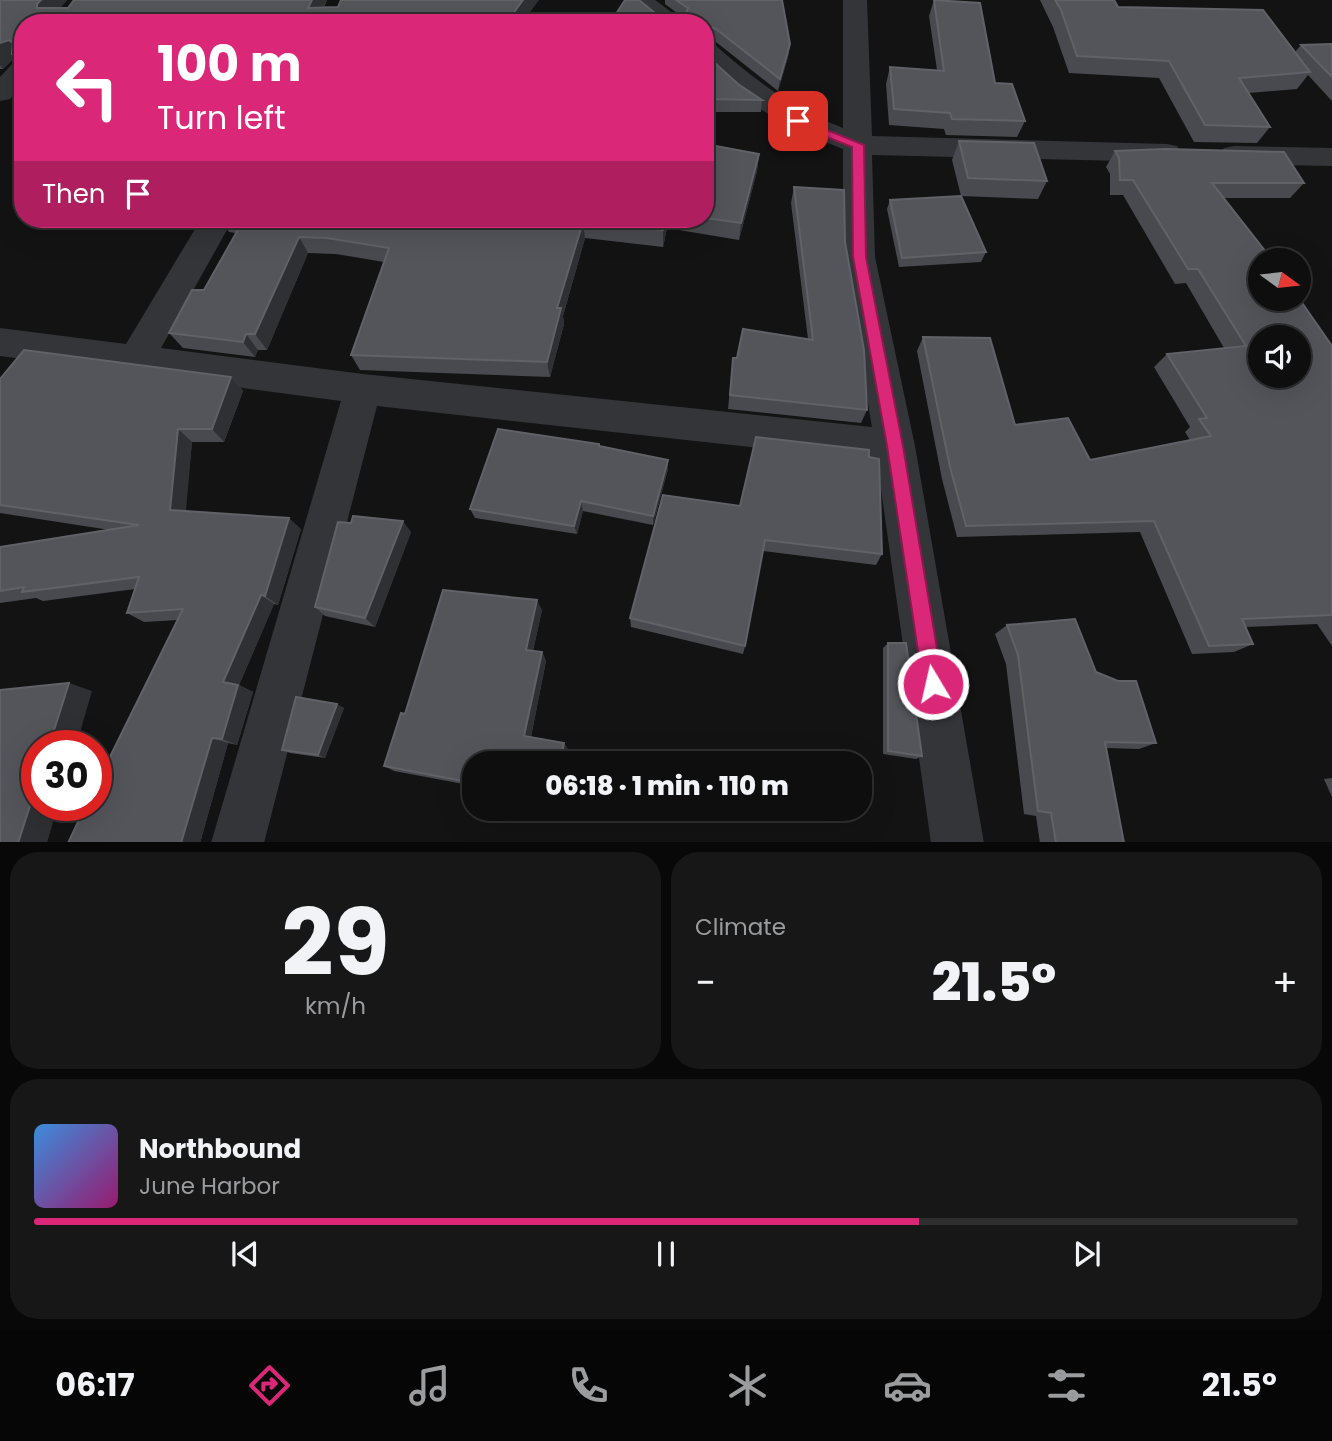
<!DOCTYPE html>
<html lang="en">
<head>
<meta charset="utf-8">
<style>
  body { margin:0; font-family:Poppins,sans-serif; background:#171718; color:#f1f3f6; height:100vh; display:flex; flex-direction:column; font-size:26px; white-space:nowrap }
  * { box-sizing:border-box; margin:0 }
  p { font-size:23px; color:#9b9c9e }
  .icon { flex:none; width:38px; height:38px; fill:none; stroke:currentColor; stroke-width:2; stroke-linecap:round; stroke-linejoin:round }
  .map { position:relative; height:842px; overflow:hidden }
  .sheet { display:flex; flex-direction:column; gap:10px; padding:10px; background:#080808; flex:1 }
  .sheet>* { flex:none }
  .hud { position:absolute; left:14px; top:14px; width:700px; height:214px; border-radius:28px; box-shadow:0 7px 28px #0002,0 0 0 2px #2e2e2f; background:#db2777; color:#fff; overflow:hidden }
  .needle { width:46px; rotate:105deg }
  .tools { position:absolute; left:1248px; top:248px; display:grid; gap:14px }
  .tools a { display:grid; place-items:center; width:63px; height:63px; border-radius:50%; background:#0e0e0f; box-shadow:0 7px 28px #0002,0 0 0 2px #2e2e2f; font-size:35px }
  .speed { position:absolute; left:21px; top:730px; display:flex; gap:14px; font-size:35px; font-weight:700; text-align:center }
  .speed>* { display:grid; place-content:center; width:91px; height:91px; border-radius:50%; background:#0e0e0f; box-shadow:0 7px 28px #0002,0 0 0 2px #2e2e2f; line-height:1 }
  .speed .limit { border:10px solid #d22; background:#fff; color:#111 }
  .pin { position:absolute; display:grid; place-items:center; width:60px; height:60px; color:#fff; margin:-30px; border-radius:14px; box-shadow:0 4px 10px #0006 }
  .me { position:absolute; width:77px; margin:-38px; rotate:351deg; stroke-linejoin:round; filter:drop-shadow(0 0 5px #0008) }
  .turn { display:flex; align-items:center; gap:24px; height:147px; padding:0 28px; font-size:32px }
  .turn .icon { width:91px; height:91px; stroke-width:2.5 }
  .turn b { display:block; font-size:49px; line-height:60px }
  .then { display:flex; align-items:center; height:66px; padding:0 28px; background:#0003; gap:14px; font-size:26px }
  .big { font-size:52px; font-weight:800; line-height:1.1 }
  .sheet .card { flex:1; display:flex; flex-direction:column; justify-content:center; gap:10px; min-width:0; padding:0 24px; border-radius:28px; background:#171718 }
  .sheet .dial { align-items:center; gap:0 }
  .dial b { font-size:91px; line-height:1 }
  .song { display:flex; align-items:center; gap:21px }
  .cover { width:84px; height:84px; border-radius:10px; background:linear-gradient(135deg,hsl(210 70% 55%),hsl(320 70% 35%)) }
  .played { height:7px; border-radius:4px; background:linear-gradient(90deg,#db2777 70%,#2e2e2f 70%) }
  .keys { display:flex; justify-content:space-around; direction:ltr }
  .heat { display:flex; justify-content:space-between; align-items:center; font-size:38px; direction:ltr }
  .sheet .tiles { flex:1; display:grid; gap:10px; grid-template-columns:1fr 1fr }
  .card:last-child { grid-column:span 2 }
  .trip { position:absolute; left:462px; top:751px; width:410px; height:70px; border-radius:28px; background:#0e0e0f; box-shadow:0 7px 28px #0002,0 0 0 2px #2e2e2f; font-weight:800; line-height:70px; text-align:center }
  .tab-bar { display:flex; height:112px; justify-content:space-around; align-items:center; background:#060606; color:#9b9c9e }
  .tab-bar .icon { width:49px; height:49px }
  .tab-bar .current { color:#db2777 }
  .tab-bar b { font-size:32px; color:#f1f3f6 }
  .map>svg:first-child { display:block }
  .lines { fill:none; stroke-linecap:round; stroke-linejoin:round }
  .minor { fill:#343539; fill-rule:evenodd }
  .wall { fill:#494a4f }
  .shaded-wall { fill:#2f3033 }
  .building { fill:#53555a; stroke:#606268; stroke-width:2; fill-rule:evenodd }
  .route { fill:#db2777; stroke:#8e194d; stroke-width:2 }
</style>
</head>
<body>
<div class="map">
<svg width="1332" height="843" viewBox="0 0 1332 843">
  <rect width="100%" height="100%" fill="#131314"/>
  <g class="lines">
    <!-- minor -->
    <g class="minor">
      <polygon points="627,0 655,0 686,23 657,23"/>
      <path d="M843,0h24l5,136 295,8 10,2 5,7 -5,7 -10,2 -295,-7 3,102 40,189 69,397h-53l-54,-382 -500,-55 -113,437h-53l130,-442 -341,-45v-28l126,16 75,-125h32l-72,129 202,26 509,53 -29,-170v-108l-55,-22 -49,-32 -34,-32v-22l9,3c41,36 77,64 129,84z"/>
      <polygon points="23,60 23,84 10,99 0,101 0,77 14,62"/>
      <polygon points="1234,146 1332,148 1332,166 1234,164 1224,162 1219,155 1224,148"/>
    </g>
  </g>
  <!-- wall -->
  <g class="wall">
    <polygon points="0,0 67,0 60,8 327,0 324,8 522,23 23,23 23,68 16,59 12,60 3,69 0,69"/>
    <polygon points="665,0 782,0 790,44 788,57 778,91 716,42 705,39 705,23 612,23 612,20 655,13 677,13 665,4"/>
    <polygon points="934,0 995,83 1025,121 1017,137 946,135 944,129 889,125 886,84 890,67 937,70 929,16"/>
    <polygon points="1040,0 1114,0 1118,7 1295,52 1301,45 1332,44 1332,101 1308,75 1297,89 1249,93 1270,127 1257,143 1194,142 1159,78 1069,73 1053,27"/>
    <polygon points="705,54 738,84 762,100 761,112 705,112"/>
    <polygon points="959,141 1047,181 1038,199 961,196 986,252 981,262 899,267 887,209 890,200 961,196 952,160"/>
    <polygon points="705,144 759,154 757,171 739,240 667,228 663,247 585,238 563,316 564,324 550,377 360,370 351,355 384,262 336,254 308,253 267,350 258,350 255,357 183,348 169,333 204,290 236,233 229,232 220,219 705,219"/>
    <polygon points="1115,151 1304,183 1290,198 1224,198 1332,346 1332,646 1317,624 1245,627 1253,644 1234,652 1192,654 1140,532 957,537 942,479 917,351 923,337 1015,425 1090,460 1190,440 1185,432 1190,427 1154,367 1167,354 1224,348 1186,283 1175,284 1123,195 1110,195 1110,174 1106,167"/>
    <polygon points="794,187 845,242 867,410 861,423 728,409 733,358 737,358 808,339 791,203"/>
    <polygon points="231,377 243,391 224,442 192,442 185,511 301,529 278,605 274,604 239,685 253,692 237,745 228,743 200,843 178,620 144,622 127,613 135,589 43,601 36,598 0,603 0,547 110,530 0,513 0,379"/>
    <polygon points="600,446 668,460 668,469 653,525 583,511 577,534 475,518 470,509"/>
    <polygon points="869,457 882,554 876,565 763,551 745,646 743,654 631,627 630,618 740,506"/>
    <polygon points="411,532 375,627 325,616 315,607"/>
    <polygon points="542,610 533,651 542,652 546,661 531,737 568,749 474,763 474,786 394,771 384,766 405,714"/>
    <polygon points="1007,625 1096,672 1156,743 1139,749 1106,748 1124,843 1040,843 1036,816 1024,814 1006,664 995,634"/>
    <polygon points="888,643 922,756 916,759 883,754 883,648"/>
    <polygon points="344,708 325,758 290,753 282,750"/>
    <polygon points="1332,778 1332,797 1324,779"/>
  </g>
  <!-- shaded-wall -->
  <g class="shaded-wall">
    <polygon points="41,0 67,0 49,21 37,8 37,4"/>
    <polygon points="312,0 327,0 319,17 308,8"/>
    <polygon points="523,0 539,0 522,23 506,23"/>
    <polygon points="295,15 298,23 288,23"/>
    <polygon points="9,40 21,55 12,54 16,59 12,60 3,69 0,65 0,43"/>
    <polygon points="790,44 788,57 778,91 780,79"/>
    <polygon points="759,154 757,171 739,240 741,223"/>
    <polygon points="665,219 667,219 667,228 663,247 663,230"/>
    <polygon points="583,222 585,238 563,316 564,324 550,377 547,362 557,308"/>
    <polygon points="299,237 308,253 267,350 255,334"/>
    <polygon points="246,334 258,350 255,357 243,342"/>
    <polygon points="231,377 243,391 224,442 212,429"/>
    <polygon points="178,429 192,442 185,522 170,510"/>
    <polygon points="668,460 668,469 653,525 653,516"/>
    <polygon points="581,501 583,511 577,534 574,526"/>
    <polygon points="289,518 301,529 278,605 265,596"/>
    <polygon points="403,521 411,532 375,627 365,618"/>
    <polygon points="261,595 274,604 239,685 253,692 237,745 222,739 223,682"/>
    <polygon points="537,600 542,610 531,659 526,650"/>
    <polygon points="542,652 546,661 530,742 524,736"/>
    <polygon points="69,683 92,691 76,746 49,746"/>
    <polygon points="337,704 344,708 325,758 318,755"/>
    <polygon points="212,738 228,743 200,843 181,843"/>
    <polygon points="564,743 568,749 565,763 560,763"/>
    <polygon points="37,784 37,805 58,805 47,843 18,843"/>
  </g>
  <!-- building -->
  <g class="building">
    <polygon points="0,0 41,0 37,4 37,8 68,8 74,0 312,0 308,8 338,7 341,0 523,0 506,23 378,23 295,15 288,23 23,23 23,55 12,54 13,43 9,40 0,43"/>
    <polygon points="625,0 639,0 655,13 686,13 688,8 676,0 782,0 790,44 780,79 716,29 706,26 705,27 705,23 625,23 612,20"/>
    <polygon points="934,0 980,3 995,83 1012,84 1025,121 952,119 950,113 894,109 890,67 944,71"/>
    <polygon points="1055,0 1114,0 1118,7 1263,10 1310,72 1239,78 1270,127 1205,125 1169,61 1077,56 1061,10"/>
    <polygon points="1332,44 1332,77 1301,45"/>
    <polygon points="705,54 738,84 762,100 705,99"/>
    <polygon points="959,141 1034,143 1047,181 968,178"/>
    <polygon points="705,144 759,154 741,223 705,218"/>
    <path d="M1166,149l118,3 20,31h-92l61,78h-13v38h38v-2l34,49v269l-90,4 11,25 -44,2 -55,-125 -188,5 -16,-59 -27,-130 67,1 25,87 53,-7 22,42 121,-24 -12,-17 8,-1 -40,-64 79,-8 -48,-77h-10l-55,-89h-13l-1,-22 -4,-7zM1260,338h38v38h-38z"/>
    <polygon points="794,187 844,190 845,242 864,350 867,410 730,395 733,358 737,358 743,329 813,340"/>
    <polygon points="961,196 986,252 902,258 890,200"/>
    <polygon points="244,219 665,219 663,230 583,222 557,308 561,308 547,362 351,355 389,248 327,238 299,237 255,334 246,334 243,342 169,333 192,290 204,290"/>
    <polygon points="24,350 231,377 212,429 178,429 170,510 289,518 265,596 261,595 223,682 238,685 222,739 212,738 181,843 68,843 86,805 96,805 96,785 183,609 127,613 139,577 22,592 24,587 0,591 0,547 139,525 0,505 0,379"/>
    <polygon points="498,429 599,444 599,446 668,460 653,516 581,501 574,526 470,509"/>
    <polygon points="756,437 869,450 869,457 879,459 882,554 765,540 745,646 630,618 663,495 740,506"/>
    <polygon points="353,516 403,521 365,618 315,607 338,522 351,523"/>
    <polygon points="443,590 537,600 526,650 542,652 524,736 564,743 560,763 474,763 474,783 384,766 401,713 405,714"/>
    <polygon points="1075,619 1096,672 1118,681 1136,681 1156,743 1105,742 1124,843 1056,843 1051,813 1038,811 1018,655 1007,625"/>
    <polygon points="888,643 906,643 922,756 888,751"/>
    <polygon points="69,683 49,746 37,746 37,784 18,843 0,843 0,690"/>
    <polygon points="296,697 337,704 318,755 282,750"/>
  </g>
  <!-- route -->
  <polygon class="route" points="798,118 864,145 866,257 903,446 943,684 940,691 933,694 926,691 923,684 887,446 853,257 852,147 794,124 794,119"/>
</svg>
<div class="tools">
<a><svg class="needle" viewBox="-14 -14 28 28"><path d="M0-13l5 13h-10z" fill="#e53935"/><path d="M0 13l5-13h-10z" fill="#9b9c9e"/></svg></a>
<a><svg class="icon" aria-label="sound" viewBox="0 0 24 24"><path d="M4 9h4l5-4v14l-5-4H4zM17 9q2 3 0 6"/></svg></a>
</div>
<div class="speed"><div class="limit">30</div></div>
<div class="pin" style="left:798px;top:121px;background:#d93025"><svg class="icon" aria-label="arrive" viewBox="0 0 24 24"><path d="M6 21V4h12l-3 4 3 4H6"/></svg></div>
<svg class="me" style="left:933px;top:684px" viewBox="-20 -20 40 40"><circle r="17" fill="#db2777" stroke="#fff" stroke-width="3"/><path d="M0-11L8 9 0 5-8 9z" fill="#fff"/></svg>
<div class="trip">06:18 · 1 min · 110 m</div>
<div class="hud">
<div class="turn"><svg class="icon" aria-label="left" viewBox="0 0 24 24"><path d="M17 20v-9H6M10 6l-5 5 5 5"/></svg><div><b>100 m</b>Turn left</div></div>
<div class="then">Then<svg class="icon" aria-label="arrive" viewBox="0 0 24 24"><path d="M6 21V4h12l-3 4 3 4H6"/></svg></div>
</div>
</div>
<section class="sheet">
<div class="tiles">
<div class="card dial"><b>29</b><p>km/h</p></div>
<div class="card"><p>Climate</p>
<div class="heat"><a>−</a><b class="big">21.5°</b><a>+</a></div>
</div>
<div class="card">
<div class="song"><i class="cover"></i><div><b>Northbound</b><p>June Harbor</p></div></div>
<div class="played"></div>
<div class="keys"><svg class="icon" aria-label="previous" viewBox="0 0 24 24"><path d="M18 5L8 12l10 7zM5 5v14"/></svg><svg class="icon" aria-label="pause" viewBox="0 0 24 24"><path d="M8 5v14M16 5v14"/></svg><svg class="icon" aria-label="next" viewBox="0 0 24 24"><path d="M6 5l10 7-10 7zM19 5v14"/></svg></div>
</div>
</div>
</section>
<nav class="tab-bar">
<b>06:17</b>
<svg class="icon current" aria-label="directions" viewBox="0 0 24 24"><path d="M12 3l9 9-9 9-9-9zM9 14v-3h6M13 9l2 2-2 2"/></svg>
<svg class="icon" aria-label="music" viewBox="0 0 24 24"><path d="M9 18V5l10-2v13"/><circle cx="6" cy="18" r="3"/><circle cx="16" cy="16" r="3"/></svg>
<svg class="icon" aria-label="phone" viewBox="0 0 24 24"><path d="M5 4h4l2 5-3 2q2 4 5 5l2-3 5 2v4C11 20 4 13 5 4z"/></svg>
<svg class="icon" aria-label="climate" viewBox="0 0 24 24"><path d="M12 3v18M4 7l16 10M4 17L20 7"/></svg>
<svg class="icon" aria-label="car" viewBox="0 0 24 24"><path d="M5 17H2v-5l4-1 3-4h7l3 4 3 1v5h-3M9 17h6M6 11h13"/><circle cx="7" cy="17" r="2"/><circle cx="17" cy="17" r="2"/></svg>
<svg class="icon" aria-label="filters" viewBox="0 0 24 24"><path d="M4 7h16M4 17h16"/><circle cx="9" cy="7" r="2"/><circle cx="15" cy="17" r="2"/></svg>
<b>21.5°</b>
</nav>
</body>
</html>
